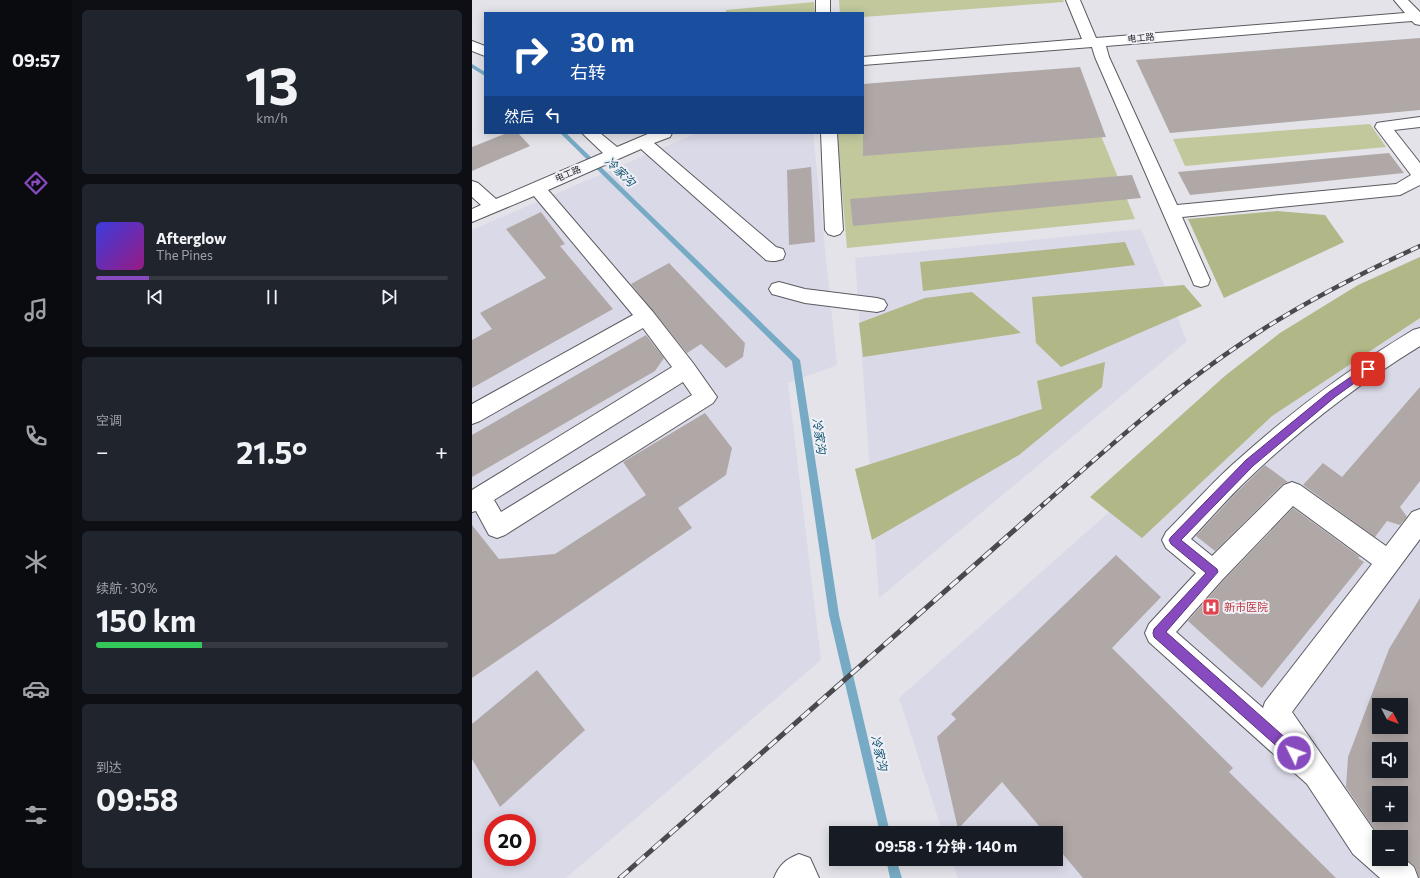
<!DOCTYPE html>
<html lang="zh">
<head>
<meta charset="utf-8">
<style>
  body { margin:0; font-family:Commissioner,"Noto Sans SC",sans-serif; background:#20242c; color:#f1f3f6; height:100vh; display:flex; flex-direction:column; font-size:15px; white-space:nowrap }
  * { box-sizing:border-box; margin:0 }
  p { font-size:13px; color:#9ea1a6 }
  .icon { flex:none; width:22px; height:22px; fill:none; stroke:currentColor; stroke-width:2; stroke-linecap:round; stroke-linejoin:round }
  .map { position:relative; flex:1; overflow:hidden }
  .sheet { display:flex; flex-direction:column; gap:10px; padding:10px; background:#0d0f14; width:400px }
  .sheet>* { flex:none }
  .guide { position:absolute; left:12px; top:12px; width:380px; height:122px; border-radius:0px; box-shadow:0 2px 10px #0003; background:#1a4fa0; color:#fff; overflow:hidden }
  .needle { width:26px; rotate:132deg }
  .controls { position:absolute; left:900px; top:698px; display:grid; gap:8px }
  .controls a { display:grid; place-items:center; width:36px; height:36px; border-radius:0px; background:#171b24; box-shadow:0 2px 10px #0003; font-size:20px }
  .speed { position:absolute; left:12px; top:814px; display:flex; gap:8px; font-size:20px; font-weight:700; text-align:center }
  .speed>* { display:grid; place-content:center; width:52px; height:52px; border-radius:50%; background:#171b24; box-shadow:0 2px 10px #0003; line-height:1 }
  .speed .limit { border:6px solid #d22; background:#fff; color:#111 }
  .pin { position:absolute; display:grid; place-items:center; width:34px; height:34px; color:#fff; margin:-17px; border-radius:8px; box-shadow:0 2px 6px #0006 }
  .me { position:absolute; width:44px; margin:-22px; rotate:312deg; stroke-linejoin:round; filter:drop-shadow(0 0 3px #0008) }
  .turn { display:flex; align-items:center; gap:14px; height:84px; padding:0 20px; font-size:18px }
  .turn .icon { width:52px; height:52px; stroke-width:2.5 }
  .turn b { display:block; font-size:28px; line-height:34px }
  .then { display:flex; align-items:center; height:38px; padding:0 20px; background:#0003; gap:8px; font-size:15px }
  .big { font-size:30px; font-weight:700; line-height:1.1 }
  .sheet .widget { flex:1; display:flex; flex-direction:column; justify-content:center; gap:6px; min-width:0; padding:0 14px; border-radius:6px; background:#20242c }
  .sheet .dial { align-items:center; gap:0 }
  .dial b { font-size:52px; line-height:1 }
  .song { display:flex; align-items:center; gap:12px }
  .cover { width:48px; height:48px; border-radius:6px; background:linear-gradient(135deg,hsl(240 70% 55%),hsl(310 70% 35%)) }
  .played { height:4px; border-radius:2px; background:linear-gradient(90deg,#884abf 15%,#363941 15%) }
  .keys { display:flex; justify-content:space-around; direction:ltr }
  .heat { display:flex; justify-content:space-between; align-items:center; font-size:22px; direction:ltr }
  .charge { height:6px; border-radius:3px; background:linear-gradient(90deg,#34c759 30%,#363941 0) }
  .trip { position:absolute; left:357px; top:826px; width:234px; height:40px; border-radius:0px; background:#171b24; box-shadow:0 2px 10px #0003; font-weight:700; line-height:40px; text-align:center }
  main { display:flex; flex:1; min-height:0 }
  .menu { display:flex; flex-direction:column; width:72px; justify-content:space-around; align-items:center; background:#090b0e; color:#9ea1a6 }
  .menu .icon { width:28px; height:28px }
  .menu .active { color:#884abf }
  .menu b { font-size:18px; color:#f1f3f6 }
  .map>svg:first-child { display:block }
  .built { fill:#dad9e7; fill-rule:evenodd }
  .green { fill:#c2c89c }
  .forest { fill:#b1b786 }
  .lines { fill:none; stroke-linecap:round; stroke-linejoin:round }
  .stream { fill:#77abc5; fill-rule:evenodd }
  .building { fill:#b0a8a6; fill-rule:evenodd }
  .minor-casing { stroke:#5a5a60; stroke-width:2 }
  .minor { fill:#fff; fill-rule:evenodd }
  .rail-far1-casing { stroke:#4a494d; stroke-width:4.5 }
  .rail-casing { stroke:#4a494d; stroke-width:5 }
  .rail-far1 { stroke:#f0f0f7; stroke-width:3; stroke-dasharray:8; stroke-linecap:butt }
  .rail { stroke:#f0f0f7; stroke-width:3.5; stroke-dasharray:11; stroke-linecap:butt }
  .route { fill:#884abf; stroke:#58307c }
  .labels { text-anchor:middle; stroke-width:4; stroke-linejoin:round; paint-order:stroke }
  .far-street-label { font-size:9px; fill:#1f1e21; stroke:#f0f0f7 }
  .health-label { font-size:11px; fill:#be3a42; stroke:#f0f0f7; text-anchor:start }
  .water-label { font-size:12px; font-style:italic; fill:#10546f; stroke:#f0f0f7 }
</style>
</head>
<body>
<main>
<nav class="menu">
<b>09:57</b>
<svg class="icon active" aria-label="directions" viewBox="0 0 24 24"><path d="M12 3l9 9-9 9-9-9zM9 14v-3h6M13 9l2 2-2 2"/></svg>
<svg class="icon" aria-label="music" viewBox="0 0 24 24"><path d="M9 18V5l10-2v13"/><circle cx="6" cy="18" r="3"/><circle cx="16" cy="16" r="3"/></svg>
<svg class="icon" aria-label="phone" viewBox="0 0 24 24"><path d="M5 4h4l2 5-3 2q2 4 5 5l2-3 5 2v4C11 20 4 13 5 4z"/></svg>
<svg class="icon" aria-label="climate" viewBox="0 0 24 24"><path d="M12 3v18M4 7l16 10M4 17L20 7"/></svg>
<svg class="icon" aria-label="car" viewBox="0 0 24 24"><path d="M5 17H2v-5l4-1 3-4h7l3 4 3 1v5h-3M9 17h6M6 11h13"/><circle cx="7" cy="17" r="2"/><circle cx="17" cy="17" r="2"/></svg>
<svg class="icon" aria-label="filters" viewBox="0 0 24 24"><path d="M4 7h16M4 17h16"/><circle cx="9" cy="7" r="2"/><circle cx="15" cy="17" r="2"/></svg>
</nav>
<section class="sheet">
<div class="widget dial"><b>13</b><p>km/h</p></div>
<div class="widget">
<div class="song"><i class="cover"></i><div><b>Afterglow</b><p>The Pines</p></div></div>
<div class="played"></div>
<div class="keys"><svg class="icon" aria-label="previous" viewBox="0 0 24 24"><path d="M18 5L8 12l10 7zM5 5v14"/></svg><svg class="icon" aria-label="pause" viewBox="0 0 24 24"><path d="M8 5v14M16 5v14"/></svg><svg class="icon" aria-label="next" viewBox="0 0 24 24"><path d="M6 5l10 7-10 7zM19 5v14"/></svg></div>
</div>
<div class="widget"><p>空调</p>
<div class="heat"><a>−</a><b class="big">21.5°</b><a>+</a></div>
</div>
<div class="widget"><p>续航 · 30%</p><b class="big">150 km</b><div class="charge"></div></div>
<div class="widget"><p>到达</p><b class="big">09:58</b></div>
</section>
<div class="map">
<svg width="948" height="878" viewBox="0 0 948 878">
  <rect width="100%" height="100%" fill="#e3e3e9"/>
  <!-- built -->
  <g class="built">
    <path d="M225,133h116l24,232 -49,18 33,277 -255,218h-94v-648zM21,823h34v34h-34z"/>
    <polygon points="669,229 715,341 407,598 383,258"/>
    <path d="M948,297v581h-462l-6,-19h104v-26h-113l-44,-135 338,-299zM907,705h22v22h-22zM907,749h22v22h-22zM907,793h22v22h-22zM907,837h22v22h-22z"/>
  </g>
  <!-- green -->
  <g class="green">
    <polygon points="367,0 591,0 592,2 391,17 391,13 368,13"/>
    <polygon points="342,2 343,13 254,13 254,10"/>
    <polygon points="609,87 663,219 375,248 365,133 391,133"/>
    <polygon points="898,124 914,147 713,166 701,139"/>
  </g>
  <!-- forest -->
  <g class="forest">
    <polygon points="805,211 853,215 872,242 752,298 716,219"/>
    <polygon points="653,242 663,265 451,291 448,262"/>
    <polygon points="948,257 948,318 800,416 670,538 618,497 754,375 808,333 886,285"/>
    <polygon points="712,285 730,306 589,367 564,343 560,297"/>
    <polygon points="500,292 549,333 391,357 387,323 453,298"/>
    <polygon points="633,362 630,387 547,455 400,540 383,469 570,409 565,381"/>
  </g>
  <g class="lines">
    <!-- stream -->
    <g class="stream">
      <polygon points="0,64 13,72 13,76 0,68"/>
      <polygon points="88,133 94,133 328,360 367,615 418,833 408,833 357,615 320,361"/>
      <polygon points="414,859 424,859 430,878 418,878"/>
    </g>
  </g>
  <!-- building -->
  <g class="building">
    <polygon points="948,38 948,110 698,133 664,60"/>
    <polygon points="608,67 634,137 391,156 391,84"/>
    <polygon points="35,133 46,133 58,146 0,171 0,147"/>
    <polygon points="917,153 932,173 718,195 706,172"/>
    <polygon points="339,167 343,242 317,245 315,170"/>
    <polygon points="660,175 669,198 381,226 378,199"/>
    <polygon points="69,212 93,244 88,246 141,309 0,388 0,340 20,329 8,313 74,278 34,229"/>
    <polygon points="197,263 273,343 271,357 254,368 229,344 215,353 159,284"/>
    <polygon points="174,335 192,358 183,371 0,477 0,435"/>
    <polygon points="948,387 948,481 928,507 935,517 928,525 915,521 903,537 831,485 851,463 870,477"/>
    <polygon points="233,413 260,448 254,475 206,508 220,528 0,678 0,525 27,559 83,554 174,495 151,462"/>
    <polygon points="793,465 816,482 811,484 743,551 724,536 762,495"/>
    <polygon points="821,508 888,557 886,558 892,562 790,688 716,621 751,581"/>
    <polygon points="644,555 689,597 640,648 761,768 757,772 864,878 611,878 584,846 584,833 573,833 530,782 486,829 465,737 484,719 479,714"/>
    <path d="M948,598v280h-1l-4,-12 -14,-11v-18h-21l-34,-50 2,-30 41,-108zM907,705h22v22h-22zM907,749h22v22h-22zM907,793h22v22h-22z"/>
    <polygon points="65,670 113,730 28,807 0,759 0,724"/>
  </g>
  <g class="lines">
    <!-- minor casing -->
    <g class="minor-casing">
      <g id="minor">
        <rect x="344" y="0" width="14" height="13"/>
        <polygon points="594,0 608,0 624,38 933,13 922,0 936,0 948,12 948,25 943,24 940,21 634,46 637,57 705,205 924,184 939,175 903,127 905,123 911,122 948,117 948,127 922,130 948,163 948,185 928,195 710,217 738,280 736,285 729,287 722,285 720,280 623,57 620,47 391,65 391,57 610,39"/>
        <polygon points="0,41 13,46 13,56 0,51"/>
        <path d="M110,133h18l17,14 33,-14h22l-2,4 -16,6 122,104 7,2 2,5 -2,5c-7,2 -10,3 -17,1l-125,-111 -93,41 105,122 40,51 24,34 -4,6 -208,132 -8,3 -8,-3 -13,-24 -4,1v-22l200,-123 -29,-39 -163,93 -8,3v-20l161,-89 -99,-119 -62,26v-13l9,-4 -9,-8v-16l6,2 18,16 107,-46zM211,382l9,13 -191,117 -7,-12z"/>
        <polygon points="349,133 365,133 371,230 368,234 362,236 356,234 353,230"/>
        <polygon points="307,282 333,289 405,298 412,300 415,305 412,310 405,312 333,303 300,294 297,289 300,284"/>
        <path d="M948,328v18c-62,38 -120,83 -173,134 -19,18 -37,39 -56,59l21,17 72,-71 8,-3 8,3 86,61 26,-34 8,-3v30l-128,173 83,120 4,5v22h22v-3l13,11 4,11h-38l-27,-24 -46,-70 -158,-142 -4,-9 4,-9 47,-51 -30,-25 -4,-8 4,-8c22,-22 43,-46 66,-67 56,-51 116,-96 181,-135zM821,506l79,58 -107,138 -2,6 -87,-76 46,-52z"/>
        <path d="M327,854l11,4 9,20h-45c5,-13 12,-19 25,-24z"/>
      </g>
    </g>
    <!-- minor -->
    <use href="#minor" class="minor"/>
    <!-- rail-far1 casing -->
    <g class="rail-far1-casing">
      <path id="rail-far1" d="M572,504c69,-61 139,-124 218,-174 50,-32 104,-59 158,-84"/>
    </g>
    <!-- rail casing -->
    <g class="rail-casing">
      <polyline id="rail" points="148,878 573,503"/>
    </g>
    <!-- rail-far1 -->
    <use href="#rail-far1" class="rail-far1"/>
    <!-- rail -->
    <use href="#rail" class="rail"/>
  </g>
  <!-- route -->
  <polygon class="route" points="896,365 899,366 900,369 899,371 863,397 781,466 709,540 745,569 746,572 694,632 826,749 828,753 826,758 822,759 818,758 682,637 681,633 682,629 734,573 699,544 697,540 699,537 774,460 857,392"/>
  <!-- icons -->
  <defs>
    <g id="hospital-square" transform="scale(0.9)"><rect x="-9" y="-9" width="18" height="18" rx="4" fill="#e0444e" stroke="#f0f0f7"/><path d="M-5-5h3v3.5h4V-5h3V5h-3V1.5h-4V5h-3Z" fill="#fff"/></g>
  </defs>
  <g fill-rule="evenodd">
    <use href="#hospital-square" x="739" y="607"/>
  </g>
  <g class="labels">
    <!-- far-street labels -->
    <g class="far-street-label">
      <text transform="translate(669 38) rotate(-5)" y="3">电工路</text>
      <text transform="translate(96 174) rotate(-23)" y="3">电工路</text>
    </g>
    <!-- health labels -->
    <g class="health-label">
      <text x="752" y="611">新市医院</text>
    </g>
    <!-- water labels -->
    <g class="water-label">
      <text transform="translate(148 172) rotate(44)" y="4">冷家沟</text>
      <text transform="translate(347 436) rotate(82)" y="4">冷家沟</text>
      <text transform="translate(407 753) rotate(77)" y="4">冷家沟</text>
    </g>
  </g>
</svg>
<div class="controls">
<a><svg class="needle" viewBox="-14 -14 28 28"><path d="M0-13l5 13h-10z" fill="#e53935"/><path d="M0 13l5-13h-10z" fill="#9ea1a6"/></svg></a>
<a><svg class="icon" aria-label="sound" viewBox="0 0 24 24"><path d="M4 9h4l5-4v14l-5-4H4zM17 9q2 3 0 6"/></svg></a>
<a>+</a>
<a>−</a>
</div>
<div class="speed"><div class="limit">20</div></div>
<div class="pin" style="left:896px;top:369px;background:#d93025"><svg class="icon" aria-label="arrive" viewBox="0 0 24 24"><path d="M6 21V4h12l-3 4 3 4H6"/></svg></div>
<svg class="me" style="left:822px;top:753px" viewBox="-20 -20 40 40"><circle r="17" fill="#884abf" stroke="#fff" stroke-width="3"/><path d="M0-11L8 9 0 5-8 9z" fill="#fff"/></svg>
<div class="trip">09:58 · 1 分钟 · 140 m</div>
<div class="guide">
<div class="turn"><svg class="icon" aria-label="right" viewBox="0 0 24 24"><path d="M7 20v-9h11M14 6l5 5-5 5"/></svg><div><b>30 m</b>右转</div></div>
<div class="then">然后<svg class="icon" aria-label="left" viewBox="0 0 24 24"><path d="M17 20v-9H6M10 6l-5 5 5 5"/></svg></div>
</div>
</div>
</main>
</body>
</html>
